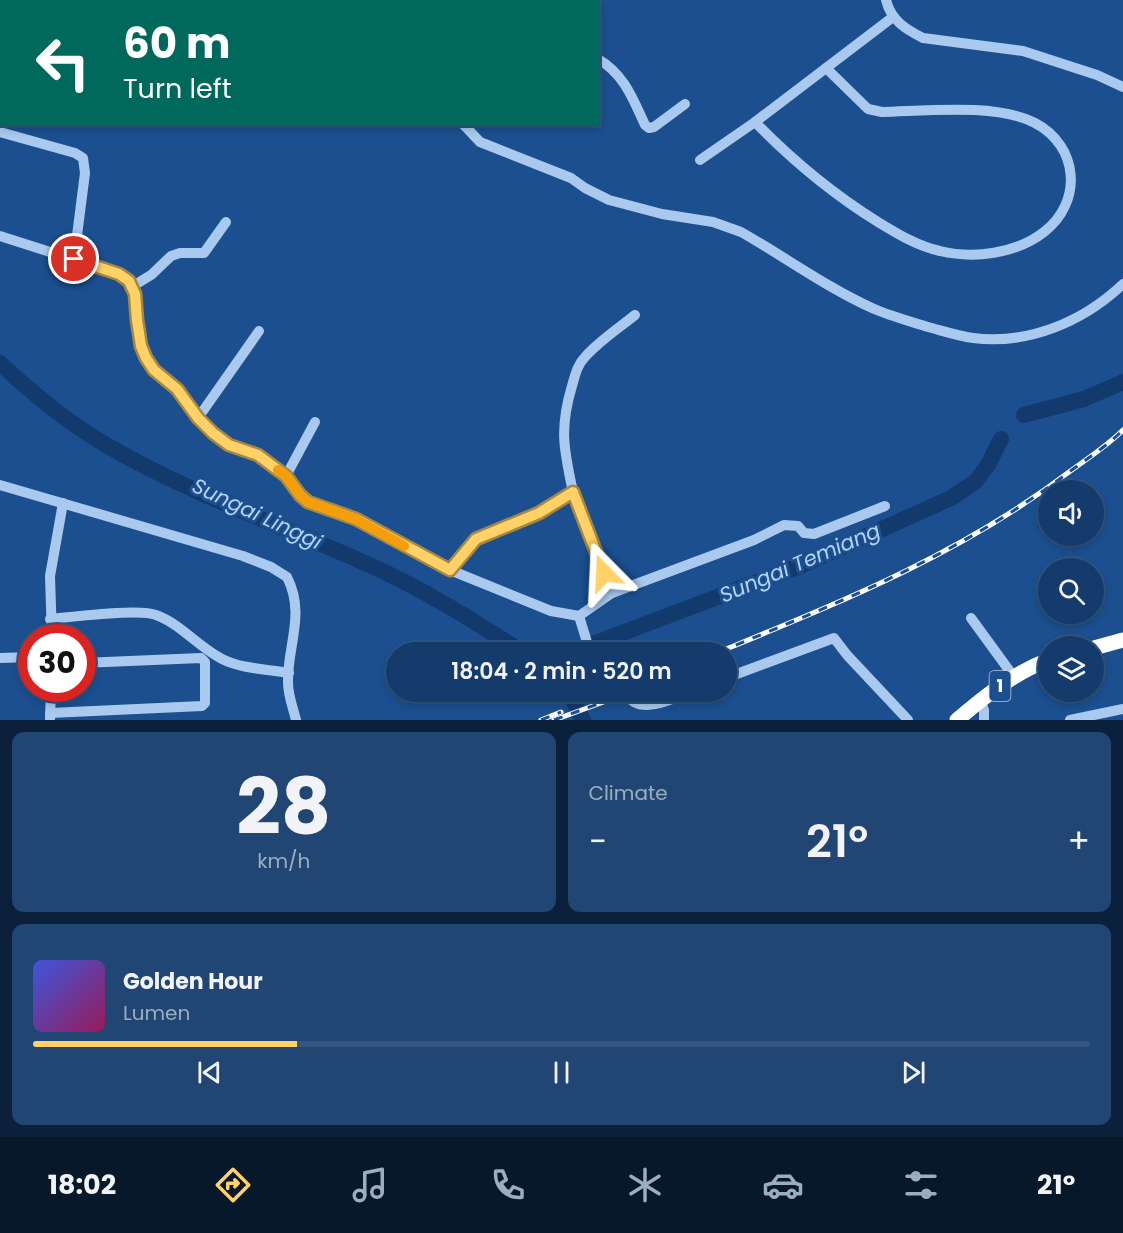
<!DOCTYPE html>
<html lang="en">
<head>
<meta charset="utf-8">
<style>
  body { margin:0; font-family:Poppins,sans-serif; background:#214673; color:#f1f3f6; height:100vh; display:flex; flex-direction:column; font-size:22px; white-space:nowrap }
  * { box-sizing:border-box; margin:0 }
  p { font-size:20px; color:#9dadc1 }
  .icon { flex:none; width:33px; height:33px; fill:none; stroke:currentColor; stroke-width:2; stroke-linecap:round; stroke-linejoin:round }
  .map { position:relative; height:720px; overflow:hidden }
  .sheet { display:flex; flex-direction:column; gap:12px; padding:12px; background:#0b203b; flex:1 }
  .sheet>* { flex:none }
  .banner { position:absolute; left:0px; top:0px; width:600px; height:126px; box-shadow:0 3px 9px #0003,0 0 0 2px #33557e; background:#00695c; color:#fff; overflow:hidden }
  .buttons { position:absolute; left:1038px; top:480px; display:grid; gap:12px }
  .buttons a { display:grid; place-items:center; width:66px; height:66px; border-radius:50%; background:#143b6b; box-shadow:0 3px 9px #0003,0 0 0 2px #33557e; font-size:30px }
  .speed { position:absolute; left:18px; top:624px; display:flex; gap:12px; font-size:30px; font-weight:700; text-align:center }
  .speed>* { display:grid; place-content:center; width:78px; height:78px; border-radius:50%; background:#143b6b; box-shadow:0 3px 9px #0003,0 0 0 2px #33557e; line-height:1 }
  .speed .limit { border:9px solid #d22; background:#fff; color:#111 }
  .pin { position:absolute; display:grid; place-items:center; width:51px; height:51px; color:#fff; margin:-26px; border:3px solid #fff; border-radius:50%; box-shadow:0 2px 6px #0007 }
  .me { position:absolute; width:66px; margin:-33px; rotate:339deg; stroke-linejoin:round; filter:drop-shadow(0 0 4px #0008) }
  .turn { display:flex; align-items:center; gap:21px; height:126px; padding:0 24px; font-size:27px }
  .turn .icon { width:78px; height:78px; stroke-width:2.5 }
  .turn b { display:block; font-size:42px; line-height:51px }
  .big { font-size:45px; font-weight:600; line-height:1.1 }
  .sheet .card { flex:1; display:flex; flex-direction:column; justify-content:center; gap:9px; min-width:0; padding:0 21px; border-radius:12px; background:#214673 }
  .sheet .dial { align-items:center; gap:0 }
  .dial b { font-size:78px; line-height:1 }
  .song { display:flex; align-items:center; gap:18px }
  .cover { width:72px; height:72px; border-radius:9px; background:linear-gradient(135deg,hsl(230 70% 55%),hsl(330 70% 35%)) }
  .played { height:6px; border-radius:3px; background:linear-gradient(90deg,#ffd166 25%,#33557e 25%) }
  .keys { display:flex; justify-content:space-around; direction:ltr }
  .heat { display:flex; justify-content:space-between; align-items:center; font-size:33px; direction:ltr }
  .sheet .tiles { flex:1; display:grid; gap:12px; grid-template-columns:1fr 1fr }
  .card:last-child { grid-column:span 2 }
  .trip { position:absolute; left:386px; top:642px; width:351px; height:60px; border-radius:30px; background:#143b6b; box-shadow:0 3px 9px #0003,0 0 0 2px #33557e; font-weight:600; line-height:60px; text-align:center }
  .tabs { display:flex; height:96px; justify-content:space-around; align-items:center; background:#08182b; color:#9dadc1 }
  .tabs .icon { width:42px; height:42px }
  .tabs .on { color:#ffd166 }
  .tabs b { font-size:27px; color:#f1f3f6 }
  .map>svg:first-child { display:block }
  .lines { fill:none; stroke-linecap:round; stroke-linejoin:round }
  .river { stroke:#123a6d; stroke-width:16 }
  .minor { stroke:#a9c9ee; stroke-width:10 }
  .highway { stroke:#fff; stroke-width:15 }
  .rail-casing { stroke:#fff; stroke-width:5 }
  .rail { stroke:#1b4f8f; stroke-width:3; stroke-dasharray:9; stroke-linecap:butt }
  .route-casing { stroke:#a68842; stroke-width:15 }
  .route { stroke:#ffd166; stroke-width:10 }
  .slow { stroke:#f59e0b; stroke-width:10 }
  .labels { text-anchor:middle; stroke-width:6; stroke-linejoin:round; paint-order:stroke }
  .shield { fill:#1b4f8f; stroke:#bbcadd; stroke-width:1.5 }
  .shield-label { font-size:18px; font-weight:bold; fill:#fff }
  .water-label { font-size:21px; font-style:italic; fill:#b5d3f5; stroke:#1b4f8f }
</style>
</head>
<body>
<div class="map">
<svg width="1123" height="720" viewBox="0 0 1123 720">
  <rect width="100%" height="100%" fill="#1b4f8f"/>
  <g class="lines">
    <!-- river -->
    <g class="river">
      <path d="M0,363c33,31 68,60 108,83 79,46 172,79 257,117 55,24 106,56 157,89"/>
      <polyline points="1024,415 1084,399 1123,382"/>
      <polyline points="572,652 802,565 951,498 975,482 988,465 1001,439"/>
      <polyline points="569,692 583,720"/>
    </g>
    <!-- minor -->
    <g class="minor">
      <polyline points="25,0 31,2"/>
      <path d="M886,0c5,20 19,29 37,38l100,13 74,24 26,12"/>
      <polyline points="137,2 137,0"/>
      <polyline points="228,2 228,0"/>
      <polyline points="356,2 358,0"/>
      <polyline points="568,2 571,0"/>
      <polyline points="0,49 2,50"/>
      <path d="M598,59c26,15 35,40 47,66l4,3 5,-1 31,-23"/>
      <path d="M755,122c37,38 78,72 123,100 20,12 39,24 62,29 33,8 76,3 104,-19 39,-30 35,-86 -9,-109 -38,-20 -110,-12 -153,-11l-14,-3 -42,-41"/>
      <path d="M463,124l17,18 91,36 14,10 24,12 53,14 51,8 28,10c44,25 85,55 131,76 18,8 37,13 56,19 15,4 30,9 45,11 55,7 110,-16 150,-54"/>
      <polyline points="0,132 75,153 83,158 85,173 74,259"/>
      <polyline points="700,160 755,122 893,17"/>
      <polyline points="0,236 119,274 129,281 133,286 141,346 146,358 154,370 177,389 198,418 213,433 229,445 258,455 286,476 300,495 308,502 356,519 450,570 551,611 579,616"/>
      <polyline points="133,286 151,275 171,256 180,253 204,253 226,222"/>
      <polyline points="198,418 259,331"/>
      <polyline points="286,476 315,422"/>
      <path d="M0,485l243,71 28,11 16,10c19,37 0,69 1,106 0,12 5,25 8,37"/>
      <polyline points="573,492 612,593"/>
      <path d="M450,570l19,-25 7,-6 63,-26 34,-21c-9,-42 -14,-63 -1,-106 3,-10 5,-21 13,-29 14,-16 34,-29 50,-42"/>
      <polyline points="579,616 612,593 754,540 784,525 798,526 804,533 814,534 885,506"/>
      <polyline points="579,616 590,652"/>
      <polyline points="971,618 1014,677"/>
      <path d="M50,619c22,-2 90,-11 106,-4 25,9 42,32 66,44 20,10 45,10 67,14"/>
      <polyline points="52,638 50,576 63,503"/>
      <polyline points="0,658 32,657"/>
      <polyline points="726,678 834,638 847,655 908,720"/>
      <path d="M624,692c3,3 6,8 10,10 17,9 41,-5 57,-10"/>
      <polyline points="980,700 984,710 984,720"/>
      <polyline points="50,713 202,706 205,703 205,662 201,658 82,663"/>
      <polyline points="50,720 51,688"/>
      <polyline points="1070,720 1123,709"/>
    </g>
    <!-- highway -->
    <g class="highway">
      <polyline points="1094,648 1123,640"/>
      <path d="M957,720c28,-24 57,-47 91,-60"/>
    </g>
    <!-- rail casing -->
    <g class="rail-casing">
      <g id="rail">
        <path d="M719,652c124,-51 242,-98 350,-180 19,-14 38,-26 54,-42"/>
        <polyline points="541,720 561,712"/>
        <polyline points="554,720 631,692"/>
      </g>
    </g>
    <!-- rail -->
    <use href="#rail" class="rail"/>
  </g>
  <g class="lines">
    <!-- route casing -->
    <g class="route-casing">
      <polyline id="route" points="74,259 119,274 129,281 135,294 137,320 141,346 146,358 154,370 177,389 198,418 213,433 229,445 258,455 286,476 300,495 308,502 356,519 450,570 476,539 539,513 573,492 604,573"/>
    </g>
    <!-- route -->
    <use href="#route" class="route"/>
    <!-- slow -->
    <polyline class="slow" points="278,470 286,476 300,495 308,502 356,519 404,546"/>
  </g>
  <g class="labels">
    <!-- shield labels -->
    <rect class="shield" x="989.5" y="671" width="21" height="30" rx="4.5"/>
    <g class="shield-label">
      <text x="1000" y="692">1</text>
    </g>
    <!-- water labels -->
    <g class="water-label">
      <text transform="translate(257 514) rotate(25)" y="7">Sungai Linggi</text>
      <text transform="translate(800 563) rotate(-23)" y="7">Sungai Temiang</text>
    </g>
  </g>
</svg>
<div class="buttons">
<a><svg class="icon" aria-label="sound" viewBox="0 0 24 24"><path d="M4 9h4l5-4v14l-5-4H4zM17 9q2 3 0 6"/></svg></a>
<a><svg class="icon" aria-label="search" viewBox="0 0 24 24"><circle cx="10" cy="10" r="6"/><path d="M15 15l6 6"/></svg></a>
<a><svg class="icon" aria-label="layers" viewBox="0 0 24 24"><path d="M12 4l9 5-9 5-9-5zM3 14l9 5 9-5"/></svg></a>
</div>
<div class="speed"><div class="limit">30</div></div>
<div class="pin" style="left:74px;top:259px;background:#d93025"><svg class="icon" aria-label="arrive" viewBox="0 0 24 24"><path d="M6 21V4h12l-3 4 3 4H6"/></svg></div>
<svg class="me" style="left:604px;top:573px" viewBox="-20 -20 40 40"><path d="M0-17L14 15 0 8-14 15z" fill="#ffd166" stroke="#fff" stroke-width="4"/></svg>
<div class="trip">18:04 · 2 min · 520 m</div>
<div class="banner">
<div class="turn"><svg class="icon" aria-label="left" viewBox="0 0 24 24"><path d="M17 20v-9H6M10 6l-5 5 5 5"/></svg><div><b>60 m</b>Turn left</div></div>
</div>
</div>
<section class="sheet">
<div class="tiles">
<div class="card dial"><b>28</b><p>km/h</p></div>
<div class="card"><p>Climate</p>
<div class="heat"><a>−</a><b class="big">21°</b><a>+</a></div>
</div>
<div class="card">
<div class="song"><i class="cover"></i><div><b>Golden Hour</b><p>Lumen</p></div></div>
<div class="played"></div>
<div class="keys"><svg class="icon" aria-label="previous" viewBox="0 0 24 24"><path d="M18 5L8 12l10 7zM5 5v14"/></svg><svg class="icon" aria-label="pause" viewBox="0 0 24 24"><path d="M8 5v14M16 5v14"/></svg><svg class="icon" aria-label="next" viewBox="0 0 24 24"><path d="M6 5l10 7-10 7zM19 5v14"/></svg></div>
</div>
</div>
</section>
<nav class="tabs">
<b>18:02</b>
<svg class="icon on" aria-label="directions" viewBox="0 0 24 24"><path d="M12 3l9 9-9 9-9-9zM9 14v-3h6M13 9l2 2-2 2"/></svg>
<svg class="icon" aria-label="music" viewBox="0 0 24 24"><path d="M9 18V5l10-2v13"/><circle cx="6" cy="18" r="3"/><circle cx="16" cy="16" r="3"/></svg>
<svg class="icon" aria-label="phone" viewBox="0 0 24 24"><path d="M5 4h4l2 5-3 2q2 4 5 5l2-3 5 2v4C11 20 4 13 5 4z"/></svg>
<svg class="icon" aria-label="climate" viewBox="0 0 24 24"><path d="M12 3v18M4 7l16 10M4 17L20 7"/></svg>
<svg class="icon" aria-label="car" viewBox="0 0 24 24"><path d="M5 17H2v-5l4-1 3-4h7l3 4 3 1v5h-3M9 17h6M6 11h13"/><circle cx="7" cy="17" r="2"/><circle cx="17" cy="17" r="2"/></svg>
<svg class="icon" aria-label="filters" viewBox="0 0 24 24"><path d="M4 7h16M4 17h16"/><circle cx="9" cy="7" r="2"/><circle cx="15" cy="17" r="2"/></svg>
<b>21°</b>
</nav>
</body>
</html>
